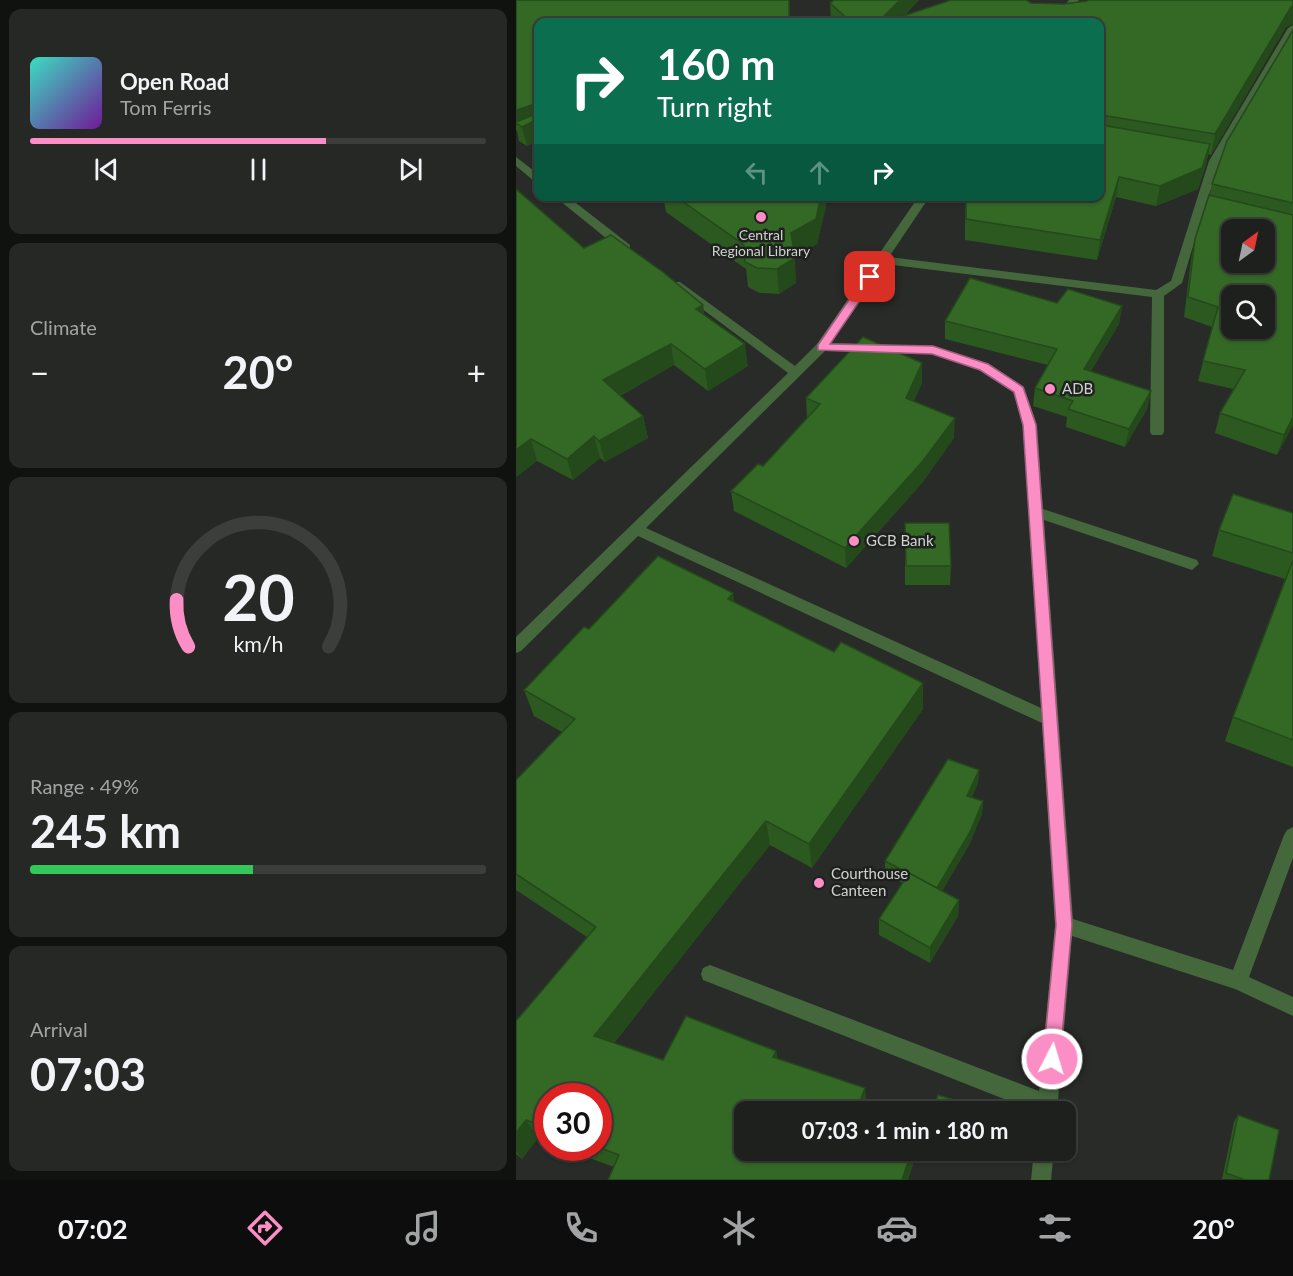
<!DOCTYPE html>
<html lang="en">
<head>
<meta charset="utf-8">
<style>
  body { margin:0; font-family:Lato,sans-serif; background:#262826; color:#f1f3f6; height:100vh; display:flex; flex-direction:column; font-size:22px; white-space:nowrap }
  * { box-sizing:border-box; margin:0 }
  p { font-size:20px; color:#a1a3a4 }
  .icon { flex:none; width:33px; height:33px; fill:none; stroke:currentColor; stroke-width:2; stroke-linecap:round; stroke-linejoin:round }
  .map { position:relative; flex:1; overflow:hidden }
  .drawer { display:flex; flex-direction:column; gap:9px; padding:9px; background:#101210; width:516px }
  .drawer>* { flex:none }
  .banner { position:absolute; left:18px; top:18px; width:570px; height:183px; border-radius:12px; box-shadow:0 2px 4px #0004,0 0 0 2px #3c3e3b; background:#0b6e4f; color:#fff; overflow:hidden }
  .needle { width:39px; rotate:33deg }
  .fabs { position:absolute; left:705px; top:219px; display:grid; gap:12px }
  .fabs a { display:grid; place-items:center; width:54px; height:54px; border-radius:12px; background:#1e201d; box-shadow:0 2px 4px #0004,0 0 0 2px #3c3e3b; font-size:30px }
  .speed { position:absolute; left:18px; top:1083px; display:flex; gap:12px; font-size:30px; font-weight:700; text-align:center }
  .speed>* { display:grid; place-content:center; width:78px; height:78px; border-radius:50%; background:#1e201d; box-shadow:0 2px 4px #0004,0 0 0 2px #3c3e3b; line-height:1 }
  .speed .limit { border:9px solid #d22; background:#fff; color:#111 }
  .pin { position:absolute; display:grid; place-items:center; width:51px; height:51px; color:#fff; margin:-26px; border-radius:12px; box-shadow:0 3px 9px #0006 }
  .me { position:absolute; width:66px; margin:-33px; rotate:5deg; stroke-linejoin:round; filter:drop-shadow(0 0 4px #0008) }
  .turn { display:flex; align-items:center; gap:21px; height:126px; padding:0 24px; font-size:27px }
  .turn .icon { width:78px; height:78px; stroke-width:2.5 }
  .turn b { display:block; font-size:42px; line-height:51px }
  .lanes { display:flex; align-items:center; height:57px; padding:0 24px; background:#0003; justify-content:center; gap:30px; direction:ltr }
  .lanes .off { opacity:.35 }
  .big { font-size:45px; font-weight:700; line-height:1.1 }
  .drawer .card { flex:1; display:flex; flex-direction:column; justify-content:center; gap:9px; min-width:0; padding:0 21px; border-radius:12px; background:#262826 }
  .drawer .dial { align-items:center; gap:0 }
  .dial svg { height:156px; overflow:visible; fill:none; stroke:#3c3e3b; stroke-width:7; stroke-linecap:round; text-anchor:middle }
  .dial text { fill:#f1f3f6; stroke:none }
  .song { display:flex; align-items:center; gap:18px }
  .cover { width:72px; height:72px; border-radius:9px; background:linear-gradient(135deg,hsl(170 70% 55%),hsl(280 70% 35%)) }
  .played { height:6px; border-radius:3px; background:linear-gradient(90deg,#fb8fc5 65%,#3c3e3b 65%) }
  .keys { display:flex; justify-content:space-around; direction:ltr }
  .heat { display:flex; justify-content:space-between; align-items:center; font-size:33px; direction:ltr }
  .charge { height:9px; border-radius:4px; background:linear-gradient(90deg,#34c759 49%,#3c3e3b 0) }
  .trip { position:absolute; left:218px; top:1101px; width:342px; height:60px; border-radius:12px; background:#1e201d; box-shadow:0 2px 4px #0004,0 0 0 2px #3c3e3b; font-weight:700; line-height:60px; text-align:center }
  .menu { display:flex; height:96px; justify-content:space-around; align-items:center; background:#0c0d0c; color:#a1a3a4 }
  .menu .icon { width:42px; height:42px }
  .menu .selected { color:#fb8fc5 }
  .menu b { font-size:27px; color:#f1f3f6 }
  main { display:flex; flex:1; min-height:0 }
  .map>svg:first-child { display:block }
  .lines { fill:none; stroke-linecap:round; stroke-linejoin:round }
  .minor { fill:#44673c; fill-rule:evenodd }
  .wall { fill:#2c5920 }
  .shaded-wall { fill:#24491a }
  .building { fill:#336825; stroke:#24491a; stroke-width:1.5; fill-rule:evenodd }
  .route { fill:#fb8fc5; stroke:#a35d80; stroke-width:1.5 }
  .poi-dot { fill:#fb8fc5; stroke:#1e211e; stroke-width:2 }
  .labels { text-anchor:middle; stroke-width:5; stroke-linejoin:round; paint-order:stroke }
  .far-poi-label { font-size:14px; fill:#d0d2d0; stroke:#1e211e }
  .poi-label { font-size:15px; fill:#d0d2d0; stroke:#1e211e; text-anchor:start }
</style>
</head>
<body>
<main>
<section class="drawer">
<div class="card">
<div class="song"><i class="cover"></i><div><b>Open Road</b><p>Tom Ferris</p></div></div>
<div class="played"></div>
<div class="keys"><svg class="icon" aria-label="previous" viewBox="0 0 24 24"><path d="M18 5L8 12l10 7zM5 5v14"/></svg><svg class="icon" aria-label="pause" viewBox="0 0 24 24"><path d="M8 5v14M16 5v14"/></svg><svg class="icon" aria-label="next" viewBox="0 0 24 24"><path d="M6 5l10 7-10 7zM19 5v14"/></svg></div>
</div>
<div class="card"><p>Climate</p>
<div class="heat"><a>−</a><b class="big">20°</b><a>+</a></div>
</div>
<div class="card dial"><svg viewBox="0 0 100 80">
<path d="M14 69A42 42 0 1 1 86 69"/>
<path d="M14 69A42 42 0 0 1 8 45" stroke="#fb8fc5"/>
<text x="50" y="56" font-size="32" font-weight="700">20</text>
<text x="50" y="72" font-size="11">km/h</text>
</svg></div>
<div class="card"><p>Range · 49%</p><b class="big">245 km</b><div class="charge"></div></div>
<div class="card"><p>Arrival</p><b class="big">07:03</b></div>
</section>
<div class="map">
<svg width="777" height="1180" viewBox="0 0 777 1180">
  <rect width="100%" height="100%" fill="#282b27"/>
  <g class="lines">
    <!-- minor -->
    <g class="minor">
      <polygon points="553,0 563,0 545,22 535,22"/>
      <path d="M777,25v12l-72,124 -16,45 24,8 -6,3 -20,-4 -21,70 -18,13v136l-2,3h-10l-2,-3 2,-135 -267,-33 -54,79 102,3 56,18 35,23 13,38 6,84 154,51 2,4 -7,6 -148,-50 29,399 160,51 51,-135 3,-5 6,-3v31l-44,119 44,20v19l-58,-27 -163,-53 -15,176h-20l-334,-132 -2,-6 2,-6 7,-3 329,126 16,-166 -13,-202 -404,-187 -117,115 -5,2v-16l272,-264 -118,-88 2,-3h8l115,84 22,-22 102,-148h11l-41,61 267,33 15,-9 38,-120 79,-133zM309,351l107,3 47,16 34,22 10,33 18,283 -395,-180z"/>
      <polygon points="0,157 22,174 22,182 18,181 0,166"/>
      <polygon points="38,196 51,196 114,245 114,251 106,251"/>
      <polygon points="518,1150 538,1150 535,1180 515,1180"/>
    </g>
  </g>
  <!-- wall -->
  <g class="wall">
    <polygon points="0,0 274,17 274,22 22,22 22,140 11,146 3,141 1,130 0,131"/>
    <polygon points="403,0 388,16 515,3 547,4 777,0 777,24 770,27 695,155 692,154 690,165 682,189 640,206 600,197 581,260 449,240 449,223 450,202 584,22 315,22 314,3"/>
    <polygon points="777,30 777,425 761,455 699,433 704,413 717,389 682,381 696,327 668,317 675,260 679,239 694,195 696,184"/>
    <polygon points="147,196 310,196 310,206 301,244 278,257 280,283 263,294 244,293 232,287 230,269 150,212"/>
    <polygon points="68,248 187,305 188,314 232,366 192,391 158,365 104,396 127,416 132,438 89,462 84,458 57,480 21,461 0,477"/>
    <polygon points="541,303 606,306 603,324 575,371 635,391 631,409 609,447 550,427 551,417 517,406 519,388 532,365 429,339 429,321"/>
    <polygon points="406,383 398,401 438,438 406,483 330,568 218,511 215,491 247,466 291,418 290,398"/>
    <polygon points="777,513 777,767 709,741 717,717 769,579 696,556 703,530"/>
    <polygon points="389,523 435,566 434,585 389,585"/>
    <polygon points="218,602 318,652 407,683 407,709 296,868 254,845 98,1043 147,1060 260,1051 262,1059 349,1088 350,1107 348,1112 228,1112 400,1154 392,1180 92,1180 98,1167 46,1148 82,1148 32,1096 32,1142 22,1138 6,1159 0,1154 0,1021 71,937 0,890 0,780 46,732 18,716 8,690 73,629"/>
    <polygon points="463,770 462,783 456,797 467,801 466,814 453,845 426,891 443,900 442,916 414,963 363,935 363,919 387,883 369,874 369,861"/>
    <polygon points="722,1115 753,1180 706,1179 718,1122"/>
  </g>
  <!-- shaded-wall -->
  <g class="shaded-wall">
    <polygon points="273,0 274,17 274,22 273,22"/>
    <polygon points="384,0 403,0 381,22 362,22"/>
    <polygon points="777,6 777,24 770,27 695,155 699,134 775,7"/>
    <polygon points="19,104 22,119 22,140 11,146 6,127 0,123 0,110"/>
    <polygon points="694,144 690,165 682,189 640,206 644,186"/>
    <polygon points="603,177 600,197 581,260 584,240"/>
    <polygon points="305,196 310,196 310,206 301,244 277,257 275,233"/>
    <polygon points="279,258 280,283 263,294 261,269"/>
    <polygon points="187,305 190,327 180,309"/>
    <polygon points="606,306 603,324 565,387 568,369"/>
    <polygon points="155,344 158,365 92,402 87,380"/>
    <polygon points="229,344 232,366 192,391 189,369"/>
    <polygon points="406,363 406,383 390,418 390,398"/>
    <polygon points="635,391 631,409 609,447 613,429"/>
    <polygon points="127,416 132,438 89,462 83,441"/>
    <polygon points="777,417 777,425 761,455 768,435"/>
    <polygon points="439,418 438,438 406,483 330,568 329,548"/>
    <polygon points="78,436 84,458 57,480 51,459"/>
    <polygon points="15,439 21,461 0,477 0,450"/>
    <polygon points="217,593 221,620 212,599"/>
    <polygon points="407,683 407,709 296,868 293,844"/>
    <polygon points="463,770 462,783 451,808 451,796"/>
    <polygon points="467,801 466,814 453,845 421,900 421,888"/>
    <polygon points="250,821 254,845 87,1056 78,1036"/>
    <polygon points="443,900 442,916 414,963 414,948"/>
    <polygon points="260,1051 264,1070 257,1057"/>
    <polygon points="349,1088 350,1107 348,1112 340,1112"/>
    <polygon points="10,1120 22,1138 6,1159 0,1151 0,1133"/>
    <polygon points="396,1150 400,1150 400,1154 392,1180 386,1180"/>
  </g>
  <!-- building -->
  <g class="building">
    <polygon points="0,0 273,0 273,22 22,22 22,119 6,127 0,123 0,122 20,114 19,104 0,110"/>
    <polygon points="318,0 384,0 362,22 335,22 314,3"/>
    <polygon points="435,0 510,0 515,3 547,4 571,1 572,0 777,0 777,6 775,7 699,134 585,115 586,125 694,144 686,168 644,186 603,177 584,240 450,219 450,202 453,196 584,196 584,22 369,22"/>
    <polygon points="777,30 777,203 696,184 711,141"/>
    <polygon points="0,189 68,248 95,235 147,272 187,305 180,309 229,344 189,369 155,344 87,380 127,416 83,441 78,436 51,459 15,439 0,450"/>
    <path d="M693,195l84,20v202l-9,18 -64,-22 25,-43 -42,-9 15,-54 -30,-10 7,-58zM716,230h32v32h-32zM716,296h32v32h-32z"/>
    <polygon points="159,196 305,196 300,219 275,233 279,258 261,269 241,268 229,262 228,245"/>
    <polygon points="454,278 541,303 552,289 606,306 568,369 635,391 613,429 552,409 557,401 519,388 541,349 429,321"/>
    <polygon points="347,337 406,363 390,398 439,418 406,462 329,548 215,491 242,464 247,466 304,404 290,398"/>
    <polygon points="717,494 777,513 777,553 703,530"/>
    <polygon points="389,523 433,523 435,566 390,566"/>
    <polygon points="142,556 217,593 212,599 318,652 325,642 407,683 293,844 250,821 78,1036 147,1060 170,1016 260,1051 257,1057 349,1088 340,1112 228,1112 228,1150 396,1150 386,1180 92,1180 103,1155 82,1147 82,1096 32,1096 32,1128 10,1120 0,1133 0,1021 80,927 0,874 0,780 59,719 8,690 68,627 73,629"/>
    <polygon points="777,560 777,740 717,717"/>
    <polygon points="432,759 463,770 451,796 467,801 454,832 421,888 369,861"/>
    <polygon points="393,873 443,900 414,948 363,919"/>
    <polygon points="422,1095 452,1104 450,1112 417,1112"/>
    <polygon points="722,1115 763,1130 753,1180 729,1180 710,1173"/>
  </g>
  <!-- route -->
  <polygon class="route" points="354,274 360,277 314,344 417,346 472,364 507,387 520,425 556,925 544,1059 542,1065 536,1068 529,1065 527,1059 540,925 507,425 498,392 464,370 416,354 302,350 302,345 350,275"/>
  <!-- markers -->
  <g class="poi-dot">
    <circle cx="245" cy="217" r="6"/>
    <circle cx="534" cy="389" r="6"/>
    <circle cx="338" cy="541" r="6"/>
    <circle cx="303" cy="883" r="6"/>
  </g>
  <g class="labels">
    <!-- far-poi labels -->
    <g class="far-poi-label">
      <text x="245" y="240">Central<tspan x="245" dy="16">Regional Library</tspan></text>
    </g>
    <!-- poi labels -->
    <g class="poi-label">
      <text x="546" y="394">ADB</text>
      <text x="350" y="546">GCB Bank</text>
      <text x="315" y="879">Courthouse<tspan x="315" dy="17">Canteen</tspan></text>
    </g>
  </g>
</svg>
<div class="fabs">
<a><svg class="needle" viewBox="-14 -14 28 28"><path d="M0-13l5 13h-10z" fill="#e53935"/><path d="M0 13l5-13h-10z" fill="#a1a3a4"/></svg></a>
<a><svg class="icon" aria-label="search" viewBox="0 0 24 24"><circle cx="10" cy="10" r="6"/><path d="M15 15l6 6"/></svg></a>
</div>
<div class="speed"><div class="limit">30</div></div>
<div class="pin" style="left:354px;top:277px;background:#d93025"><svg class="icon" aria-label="arrive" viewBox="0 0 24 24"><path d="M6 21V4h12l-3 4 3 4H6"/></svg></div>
<svg class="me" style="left:536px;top:1059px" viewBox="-20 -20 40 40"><circle r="17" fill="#fb8fc5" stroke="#fff" stroke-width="3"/><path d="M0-11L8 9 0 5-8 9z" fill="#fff"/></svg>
<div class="trip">07:03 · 1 min · 180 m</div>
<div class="banner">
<div class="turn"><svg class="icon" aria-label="right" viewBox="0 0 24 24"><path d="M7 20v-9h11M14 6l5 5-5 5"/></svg><div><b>160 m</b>Turn right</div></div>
<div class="lanes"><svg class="icon off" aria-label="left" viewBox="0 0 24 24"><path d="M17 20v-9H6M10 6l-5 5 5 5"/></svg><svg class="icon off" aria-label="ahead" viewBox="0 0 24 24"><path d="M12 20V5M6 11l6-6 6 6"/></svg><svg class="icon" aria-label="right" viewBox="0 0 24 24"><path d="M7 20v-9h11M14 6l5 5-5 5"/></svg></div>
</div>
</div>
</main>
<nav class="menu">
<b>07:02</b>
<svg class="icon selected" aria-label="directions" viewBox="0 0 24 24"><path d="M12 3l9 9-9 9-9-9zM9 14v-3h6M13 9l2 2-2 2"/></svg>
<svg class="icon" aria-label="music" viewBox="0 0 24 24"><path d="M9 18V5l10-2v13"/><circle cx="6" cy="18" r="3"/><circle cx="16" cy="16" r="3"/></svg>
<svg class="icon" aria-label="phone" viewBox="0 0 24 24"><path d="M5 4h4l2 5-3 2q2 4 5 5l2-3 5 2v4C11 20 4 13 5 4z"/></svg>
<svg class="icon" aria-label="climate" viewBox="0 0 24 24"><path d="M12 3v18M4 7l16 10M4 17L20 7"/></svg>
<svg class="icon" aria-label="car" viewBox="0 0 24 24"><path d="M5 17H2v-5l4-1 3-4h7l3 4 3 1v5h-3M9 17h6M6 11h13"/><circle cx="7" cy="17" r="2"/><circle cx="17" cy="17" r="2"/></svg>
<svg class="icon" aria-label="filters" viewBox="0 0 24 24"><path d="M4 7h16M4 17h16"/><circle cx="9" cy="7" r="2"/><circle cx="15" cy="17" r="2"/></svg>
<b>20°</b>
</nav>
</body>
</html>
